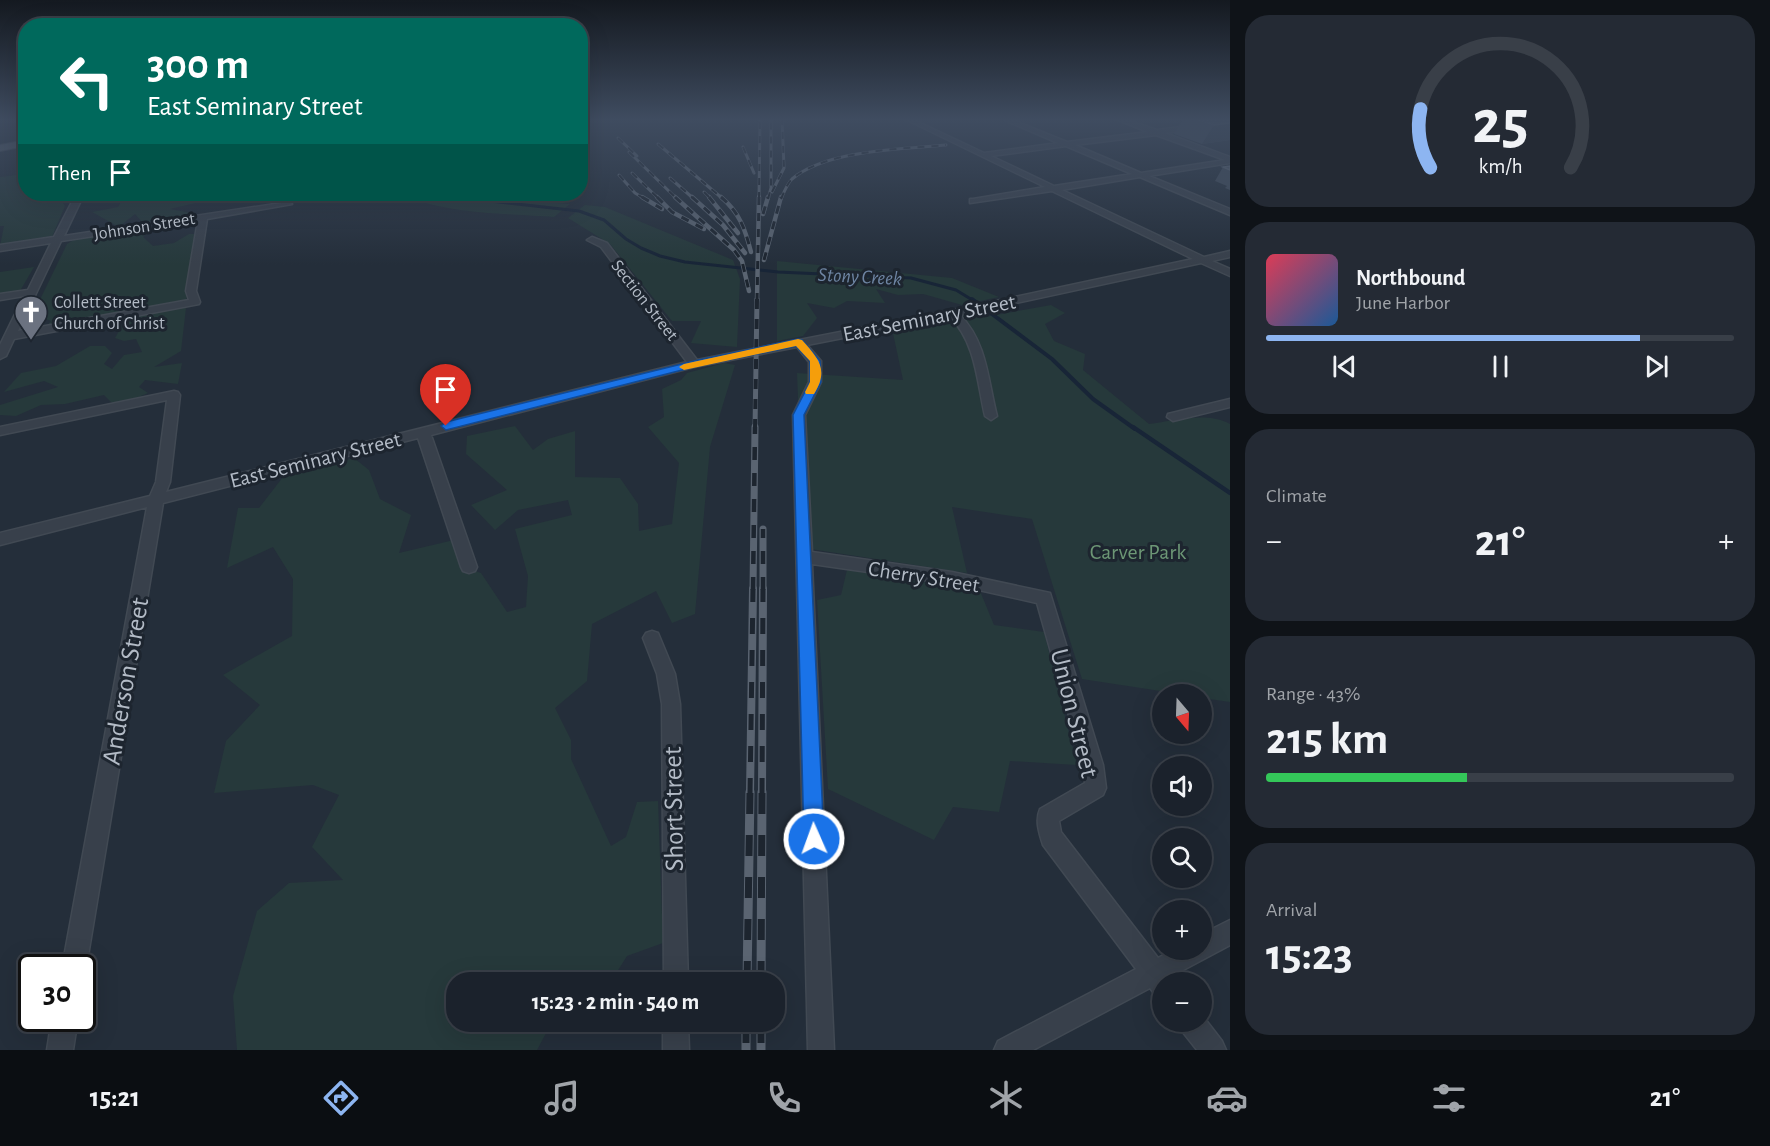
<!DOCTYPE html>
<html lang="en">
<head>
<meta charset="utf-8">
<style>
  body { margin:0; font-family:"Alegreya Sans",sans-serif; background:#242a34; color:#f1f3f6; height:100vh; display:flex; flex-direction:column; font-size:22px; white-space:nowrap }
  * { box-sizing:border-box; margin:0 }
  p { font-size:20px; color:#a0a4a9 }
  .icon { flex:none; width:33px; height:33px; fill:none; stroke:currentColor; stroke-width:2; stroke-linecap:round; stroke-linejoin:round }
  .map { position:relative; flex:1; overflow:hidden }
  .drawer { display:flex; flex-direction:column; gap:15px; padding:15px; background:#0f1318; width:540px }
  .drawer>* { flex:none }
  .guide { position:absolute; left:18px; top:18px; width:570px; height:183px; border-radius:24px; box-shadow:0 6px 24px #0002,0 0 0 2px #393f48; background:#00695c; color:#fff; overflow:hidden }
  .needle { width:39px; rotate:161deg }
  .controls { position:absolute; left:1152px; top:684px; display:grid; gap:12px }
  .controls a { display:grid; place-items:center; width:60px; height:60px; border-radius:50%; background:#1b222c; box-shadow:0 6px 24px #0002,0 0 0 2px #393f48; font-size:30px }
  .speed { position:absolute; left:18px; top:954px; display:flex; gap:12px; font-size:30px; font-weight:700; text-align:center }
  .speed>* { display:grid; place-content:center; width:78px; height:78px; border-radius:50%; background:#1b222c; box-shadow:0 6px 24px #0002,0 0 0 2px #393f48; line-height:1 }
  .speed .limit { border:3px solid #111; border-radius:9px; background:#fff; color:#111 }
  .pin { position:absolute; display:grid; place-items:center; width:51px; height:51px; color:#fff; margin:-62px -26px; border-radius:50% 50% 50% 0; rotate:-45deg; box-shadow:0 0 6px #0007 }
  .pin .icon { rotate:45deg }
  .me { position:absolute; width:66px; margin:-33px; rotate:358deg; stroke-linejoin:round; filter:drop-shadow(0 0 4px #0008) }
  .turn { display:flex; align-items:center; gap:21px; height:126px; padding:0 30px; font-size:27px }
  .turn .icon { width:78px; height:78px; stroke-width:2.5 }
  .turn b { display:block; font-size:42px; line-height:51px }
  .then { display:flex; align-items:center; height:57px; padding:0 30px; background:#0003; gap:12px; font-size:22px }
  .big { font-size:45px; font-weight:700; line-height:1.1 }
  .drawer .tile { flex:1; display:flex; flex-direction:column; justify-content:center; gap:9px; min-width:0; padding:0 21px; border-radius:24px; background:#242a34 }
  .drawer .dial { align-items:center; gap:0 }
  .dial svg { height:156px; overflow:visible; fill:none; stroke:#393f48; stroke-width:7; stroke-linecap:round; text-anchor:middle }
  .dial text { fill:#f1f3f6; stroke:none }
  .song { display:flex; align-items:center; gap:18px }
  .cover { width:72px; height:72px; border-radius:9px; background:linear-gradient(135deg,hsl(350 70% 55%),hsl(210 70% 35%)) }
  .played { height:6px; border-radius:3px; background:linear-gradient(90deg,#8db5f1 80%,#393f48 80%) }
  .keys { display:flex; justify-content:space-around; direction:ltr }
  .heat { display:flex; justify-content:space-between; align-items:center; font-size:33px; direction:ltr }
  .charge { height:9px; border-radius:4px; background:linear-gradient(90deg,#34c759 43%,#393f48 0) }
  .trip { position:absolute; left:446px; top:972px; width:339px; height:60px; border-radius:24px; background:#1b222c; box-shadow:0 6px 24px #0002,0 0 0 2px #393f48; font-weight:700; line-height:60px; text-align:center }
  .menu { display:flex; height:96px; justify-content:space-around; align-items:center; background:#0b0e12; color:#a0a4a9 }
  .menu .icon { width:42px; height:42px }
  .menu .on { color:#8db5f1 }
  .menu b { font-size:27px; color:#f1f3f6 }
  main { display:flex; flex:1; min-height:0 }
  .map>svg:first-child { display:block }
  .green { fill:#26393b }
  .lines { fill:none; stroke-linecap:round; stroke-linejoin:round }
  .stream-far3 { stroke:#182537; stroke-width:2 }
  .stream-far2 { stroke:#182537; stroke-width:3 }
  .stream-far1 { stroke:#182537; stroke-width:4 }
  .stream { stroke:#182537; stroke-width:4.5 }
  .minor-casing { stroke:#414953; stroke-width:3 }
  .major-casing { stroke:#414953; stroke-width:2 }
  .minor { fill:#38404b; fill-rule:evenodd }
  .major { fill:#565f6b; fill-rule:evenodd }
  .rail-far5-casing { stroke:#5a6471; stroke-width:3 }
  .rail-far4-casing { stroke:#5a6471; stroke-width:4.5 }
  .rail-far3-casing { stroke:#5a6471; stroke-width:5 }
  .rail-far2-casing { stroke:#5a6471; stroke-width:7 }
  .rail-far1-casing { stroke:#5a6471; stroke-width:8 }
  .rail-casing { stroke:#5a6471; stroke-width:9 }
  .rail-far5 { stroke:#1d252f; stroke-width:2; stroke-dasharray:7; stroke-linecap:butt }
  .rail-far4 { stroke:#1d252f; stroke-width:3; stroke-dasharray:8; stroke-linecap:butt }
  .rail-far3 { stroke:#1d252f; stroke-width:4; stroke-dasharray:10; stroke-linecap:butt }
  .rail-far2 { stroke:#1d252f; stroke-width:4.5; stroke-dasharray:13; stroke-linecap:butt }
  .rail-far1 { stroke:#1d252f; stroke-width:5; stroke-dasharray:16; stroke-linecap:butt }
  .rail { stroke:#1d252f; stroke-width:7; stroke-dasharray:21; stroke-linecap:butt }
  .wall { fill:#3f4a58 }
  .shaded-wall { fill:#2f3a47 }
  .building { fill:#4b5764; stroke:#5c6673; stroke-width:1.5 }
  .route { fill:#1a73e8; stroke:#114b97; stroke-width:1.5 }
  .slow { fill:#f59e0b }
  .labels { text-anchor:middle; stroke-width:6; stroke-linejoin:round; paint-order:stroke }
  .far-street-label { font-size:18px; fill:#b3bbc6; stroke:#1d252f }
  .far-poi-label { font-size:18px; fill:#b3bbc6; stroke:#1d252f; text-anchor:start }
  .far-water-label { font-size:20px; font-style:italic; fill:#6e85a3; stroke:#1d252f }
  .street-label { font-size:22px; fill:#b3bbc6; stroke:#1d252f }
  .park-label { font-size:22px; fill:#6c9675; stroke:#1d252f }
  .near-street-label { font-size:27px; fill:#b3bbc6; stroke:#1d252f }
</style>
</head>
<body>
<main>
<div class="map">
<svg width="1230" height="1050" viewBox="0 0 1230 1050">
  <rect width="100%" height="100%" fill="#242e3a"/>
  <!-- green -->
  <g class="green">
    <polygon points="25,174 26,194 57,194 65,206 52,237 0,246 4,226 0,226 0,177"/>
    <polygon points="126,194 196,194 206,196 210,194 276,194 272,200 244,203 227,199 200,202 170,209 197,214 143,223 135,214 119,227 92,212 118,207"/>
    <path d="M405,194h59l9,3 97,7 -16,13c-39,-3 -118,-3 -149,-23z"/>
    <polygon points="585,205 605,207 733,260 740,279 737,347 691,343 701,321 672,321 610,244 568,218"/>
    <polygon points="152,228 143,237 153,246 174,243 189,234 197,234 186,301 46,327 51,321 33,314 67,244 77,238"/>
    <polygon points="777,261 952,278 999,297 962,305 923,294 898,295 876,289 885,303 847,301 834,308 807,303 817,318 803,336 777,341"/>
    <polygon points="34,267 20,291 0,294 0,272"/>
    <path d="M1051,305l14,8 -20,11 9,17 31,13 -2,16 66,54c25,-3 58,-13 81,0v278l-28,-4v-4h-22l-98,-15 -50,-160 -80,-12 15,66 -163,-25 -7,-175 106,7 -12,-56 72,-13 16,7z"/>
    <polygon points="180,307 186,308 181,351 154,367 182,363 178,384 145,380 139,387 148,393 127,402 112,403 104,395 65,404 41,405 16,416 0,415 0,405 58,387 44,381 4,392 21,373 56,366 90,346 105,346 112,353 104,364 112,369 124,355 142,352 136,339 124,341 115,338 119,331 116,324 120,319"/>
    <polygon points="724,363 735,365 710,447 695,614 672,623 656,591 592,624 587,681 555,708 571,740 571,759 611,846 626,837 637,802 658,801 663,943 627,956 615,975 577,975 573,982 456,982 456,1022 552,1022 537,1050 237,1050 233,996 257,911 289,883 343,880 312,847 339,795 313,785 214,793 226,741 260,705 223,675 292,636 293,579 273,547 227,568 238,508 259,508 283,477 354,458 369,470 380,499 411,515 399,553 454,540 462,567 481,573 507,612 526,607 528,576 515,529 572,515 568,500 518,510 495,530 471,505 507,490 466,454 467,436 515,426 533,450 548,439 575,431 575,477 620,478 638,504 639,531 672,524 679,463 648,427 664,417 662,389 681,380 687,373"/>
    <polygon points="847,570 980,591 994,625 1044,632 1077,765 1010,761 999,812 953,807 934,840 828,789 817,600 841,595"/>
  </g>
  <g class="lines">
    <!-- stream-far3 -->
    <polyline class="stream-far3" points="435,194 463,199"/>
    <!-- stream-far2 -->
    <polyline class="stream-far2" points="454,197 579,211 604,220 626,239 641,248 660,256 685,262 778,272 911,278 956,290 974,301"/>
    <!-- stream-far1 -->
    <polyline class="stream-far1" points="972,299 1052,359 1093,399 1135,429"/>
    <!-- stream -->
    <polyline class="stream" points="1133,427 1230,493"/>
    <!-- minor casing -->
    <g class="minor-casing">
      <g id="minor">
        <path d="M903,118h7l74,35 74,-10 -58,-25h8l59,24 81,-10 -35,-14h8l36,12 73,-9v4l-65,8 65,24v6l-81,13 81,33v6l-90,-38 -78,13 142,67 26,-6v6l-18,4 18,8v7l-29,-13 -241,52c27,27 28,66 37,101l-6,4 -6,-4c-8,-35 -9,-73 -35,-99l-143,28 14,16v21l-16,33 7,137 140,20 98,21 53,172 3,23 -3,7 -44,26 2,11 97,126 15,-8h29v-16l28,-14v25l-58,31 2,6h-12v13l-9,-3 -3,-4 -117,62h-39l4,-9 138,-72 -93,-124c-4,-12 -8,-25 -3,-36l45,-26 -2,-18 -46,-162 -85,-19 -140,-20 22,486h-26l-15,-635 16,-33v-20l-12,-15 -103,20 -263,68 46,132 -2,4 -6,2 -6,-2 -2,-4 -43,-129 -255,65 -77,465 -4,9v-9h-20l85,-461 -147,38v-12l150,-37 6,-14 11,-82 -167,35v-8l174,-36 4,1 2,3 -10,87 -4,10 521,-130 -86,-115 -14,-7 5,-3 15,6 90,117 266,-52 230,-49 -141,-68 -82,12v-4h3l72,-12zM1156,135l69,25 -84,13 -66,-28zM1066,146l66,28 -78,12 -63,-30z"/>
        <path d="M76,194h8l-20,42 224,-34 4,2 -85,15 -11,72 4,11 -1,2 -185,35 -8,17 -6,3v-14l24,-49 -24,4v-6l28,-4 23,-47 -51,8v-6l54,-8zM198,220l-12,71 3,9 -171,31 43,-90z"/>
        <polygon points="1230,399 1230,407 1173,421 1167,417 1168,414"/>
        <polygon points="652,631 658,633 675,674 680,704 688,982 664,982 662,704 657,674 643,638 646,633"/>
        <polygon points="1202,1015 1222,1041 1226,1050 1197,1050 1182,1031 1179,1022 1202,1022"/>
        <polygon points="52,1018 78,1018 73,1050 47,1050"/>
        <polygon points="663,1022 688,1022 689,1050 663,1050"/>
      </g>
    </g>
    <!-- major casing -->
    <g class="major-casing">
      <polygon id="major" points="26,140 26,146 0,151 0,145"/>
    </g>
    <!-- minor -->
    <use href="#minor" class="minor"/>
    <!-- major -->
    <use href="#major" class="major"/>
    <!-- rail-far5 casing -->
    <g class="rail-far5-casing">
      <g id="rail-far5">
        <polyline points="618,138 637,156"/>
        <polyline points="658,144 723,199"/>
        <polyline points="743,147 754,173"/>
        <polyline points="629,152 677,199"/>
        <polyline points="632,173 659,199"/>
        <polyline points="619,175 635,193 645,199"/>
        <polyline points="670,178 694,199"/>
        <polyline points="704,192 711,199"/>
        <polyline points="772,192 784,168 782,118"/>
        <polyline points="759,199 760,118"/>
        <polyline points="768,199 771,188 771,118"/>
        <path d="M781,199c3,-7 6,-15 11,-20 34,-29 110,-30 154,-34"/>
      </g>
    </g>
    <!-- rail-far4 casing -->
    <g class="rail-far4-casing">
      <g id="rail-far4">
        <polyline points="642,197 662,209"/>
        <polyline points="657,197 672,212 704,229"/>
        <polyline points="675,197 734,250 742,261 749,291"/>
        <polyline points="692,197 723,225 745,253"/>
        <polyline points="709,197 738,233"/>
        <path d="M721,197c19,16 24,32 30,55"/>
        <polyline points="763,214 768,197"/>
        <polyline points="764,260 781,197"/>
        <polyline points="757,301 759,197"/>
      </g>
    </g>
    <!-- rail-far3 casing -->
    <g class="rail-far3-casing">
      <polyline id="rail-far3" points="755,429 757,299"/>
    </g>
    <!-- rail-far2 casing -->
    <g class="rail-far2-casing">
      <g id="rail-far2">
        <polyline points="753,590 755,427"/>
        <polyline points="763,590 763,529"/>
      </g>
    </g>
    <!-- rail-far1 casing -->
    <g class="rail-far1-casing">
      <g id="rail-far1">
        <polyline points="750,794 753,589"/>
        <polyline points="762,794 763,589"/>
      </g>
    </g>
    <!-- rail casing -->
    <g class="rail-casing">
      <g id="rail">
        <polyline points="747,982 750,792"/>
        <polyline points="761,982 762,792"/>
        <polyline points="746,1022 746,1050"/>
        <polyline points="761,1022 761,1050"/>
      </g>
    </g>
    <!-- rail-far5 -->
    <use href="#rail-far5" class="rail-far5"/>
    <!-- rail-far4 -->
    <use href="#rail-far4" class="rail-far4"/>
    <!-- rail-far3 -->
    <use href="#rail-far3" class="rail-far3"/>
    <!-- rail-far2 -->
    <use href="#rail-far2" class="rail-far2"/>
    <!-- rail-far1 -->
    <use href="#rail-far1" class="rail-far1"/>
    <!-- rail -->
    <use href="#rail" class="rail"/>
  </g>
  <!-- wall -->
  <g class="wall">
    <polygon points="1184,118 1230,118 1230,140 1202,144 1174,134"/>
    <polygon points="1230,166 1230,190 1225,188 1227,186 1215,181 1223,167"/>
  </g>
  <!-- shaded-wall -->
  <polygon class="shaded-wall" points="1230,123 1230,140 1202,144 1214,125"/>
  <!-- building -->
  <g class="building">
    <polygon points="1193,118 1230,118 1230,123 1214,125"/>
    <polygon points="1230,166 1230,170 1223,167"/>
  </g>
  <!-- sky -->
  <linearGradient id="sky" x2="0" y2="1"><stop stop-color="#141920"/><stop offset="0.45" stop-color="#3f4c60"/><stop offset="1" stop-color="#3f4c60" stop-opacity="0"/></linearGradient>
  <rect width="1230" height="265" fill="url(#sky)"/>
  <!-- route -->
  <polygon class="route" points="798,339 802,340 820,361 821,382 804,415 824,839 821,846 814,849 807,846 804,839 793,415 810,382 810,361 796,346 694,367 446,430 441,426 446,422 694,361"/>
  <!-- slow -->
  <path class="slow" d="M798,339l4,1c17,19 27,30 12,54h-8l-1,-2 5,-10v-21l-14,-15 -112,24 -5,-3 5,-3z"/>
  <!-- icons -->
  <defs>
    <g id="church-pin" transform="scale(1.725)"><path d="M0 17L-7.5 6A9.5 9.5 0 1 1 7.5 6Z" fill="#6b7280" stroke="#1d252f"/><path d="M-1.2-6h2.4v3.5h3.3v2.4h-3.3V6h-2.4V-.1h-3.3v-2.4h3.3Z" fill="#fff"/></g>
  </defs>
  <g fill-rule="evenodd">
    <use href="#church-pin" x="31" y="312"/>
  </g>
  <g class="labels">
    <!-- far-street labels -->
    <g class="far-street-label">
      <text transform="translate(144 226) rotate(-9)" y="6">Johnson Street</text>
      <text transform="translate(645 300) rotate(52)" y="6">Section Street</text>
    </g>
    <!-- far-poi labels -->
    <g class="far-poi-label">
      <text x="54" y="308">Collett Street<tspan x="54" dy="21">Church of Christ</tspan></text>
    </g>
    <!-- far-water labels -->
    <g class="far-water-label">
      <text transform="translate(860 276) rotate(3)" y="7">Stony Creek</text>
    </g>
    <!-- street labels -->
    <g class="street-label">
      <text transform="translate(929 317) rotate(-11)" y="8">East Seminary Street</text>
      <text transform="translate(315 459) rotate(-14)" y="8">East Seminary Street</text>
      <text transform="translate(924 576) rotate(9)" y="8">Cherry Street</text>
    </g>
    <!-- park labels -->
    <g class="park-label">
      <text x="1138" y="559">Carver Park</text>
    </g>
    <!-- near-street labels -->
    <g class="near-street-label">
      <text transform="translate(125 681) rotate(-80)" y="9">Anderson Street</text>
      <text transform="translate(1075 713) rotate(76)" y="9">Union Street</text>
      <text transform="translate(673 809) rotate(-91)" y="9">Short Street</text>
    </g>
  </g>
</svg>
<div class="controls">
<a><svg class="needle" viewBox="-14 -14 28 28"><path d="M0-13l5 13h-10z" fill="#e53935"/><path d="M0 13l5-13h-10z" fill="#a0a4a9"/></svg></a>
<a><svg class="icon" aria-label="sound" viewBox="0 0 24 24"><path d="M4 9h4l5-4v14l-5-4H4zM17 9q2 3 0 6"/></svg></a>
<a><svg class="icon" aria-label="search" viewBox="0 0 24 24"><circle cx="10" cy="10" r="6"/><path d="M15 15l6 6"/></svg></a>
<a>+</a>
<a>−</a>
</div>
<div class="speed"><div class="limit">30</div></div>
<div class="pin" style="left:446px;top:426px;background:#d93025"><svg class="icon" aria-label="arrive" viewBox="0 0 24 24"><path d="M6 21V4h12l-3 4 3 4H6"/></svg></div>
<svg class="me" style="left:814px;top:839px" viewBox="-20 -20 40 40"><circle r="17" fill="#1a73e8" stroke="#fff" stroke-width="3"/><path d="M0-11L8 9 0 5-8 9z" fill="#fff"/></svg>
<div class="trip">15:23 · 2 min · 540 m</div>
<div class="guide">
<div class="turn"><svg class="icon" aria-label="left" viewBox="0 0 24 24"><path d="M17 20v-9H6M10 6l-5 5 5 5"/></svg><div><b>300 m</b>East Seminary Street</div></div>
<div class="then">Then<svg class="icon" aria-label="arrive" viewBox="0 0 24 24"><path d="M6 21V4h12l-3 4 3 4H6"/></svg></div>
</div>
</div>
<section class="drawer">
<div class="tile dial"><svg viewBox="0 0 100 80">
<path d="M14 69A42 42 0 1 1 86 69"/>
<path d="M14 69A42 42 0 0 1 9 39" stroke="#8db5f1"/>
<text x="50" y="56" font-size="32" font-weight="700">25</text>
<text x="50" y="72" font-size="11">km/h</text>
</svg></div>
<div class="tile">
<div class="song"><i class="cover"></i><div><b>Northbound</b><p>June Harbor</p></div></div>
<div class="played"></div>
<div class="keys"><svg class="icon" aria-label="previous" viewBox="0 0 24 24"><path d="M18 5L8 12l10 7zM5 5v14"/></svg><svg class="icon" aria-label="pause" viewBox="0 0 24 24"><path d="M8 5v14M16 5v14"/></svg><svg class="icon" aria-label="next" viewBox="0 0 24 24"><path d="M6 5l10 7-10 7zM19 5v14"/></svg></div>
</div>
<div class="tile"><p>Climate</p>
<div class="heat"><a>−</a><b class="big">21°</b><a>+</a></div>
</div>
<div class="tile"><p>Range · 43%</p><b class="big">215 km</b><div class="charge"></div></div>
<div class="tile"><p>Arrival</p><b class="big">15:23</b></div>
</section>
</main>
<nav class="menu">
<b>15:21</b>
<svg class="icon on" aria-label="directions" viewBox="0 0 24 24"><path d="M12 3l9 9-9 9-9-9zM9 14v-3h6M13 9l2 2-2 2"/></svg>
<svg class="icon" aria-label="music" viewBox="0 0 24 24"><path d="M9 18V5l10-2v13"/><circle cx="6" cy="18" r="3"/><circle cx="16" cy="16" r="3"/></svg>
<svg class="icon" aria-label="phone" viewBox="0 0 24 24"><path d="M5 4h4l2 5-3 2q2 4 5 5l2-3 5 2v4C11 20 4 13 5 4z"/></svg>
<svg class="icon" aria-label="climate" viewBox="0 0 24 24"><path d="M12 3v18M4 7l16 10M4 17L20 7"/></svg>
<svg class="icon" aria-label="car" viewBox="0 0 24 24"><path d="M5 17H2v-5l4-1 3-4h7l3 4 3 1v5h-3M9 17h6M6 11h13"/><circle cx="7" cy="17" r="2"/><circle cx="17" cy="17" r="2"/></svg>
<svg class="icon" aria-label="filters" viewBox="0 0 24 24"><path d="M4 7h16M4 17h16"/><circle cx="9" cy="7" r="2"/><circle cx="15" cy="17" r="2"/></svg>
<b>21°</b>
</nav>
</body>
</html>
